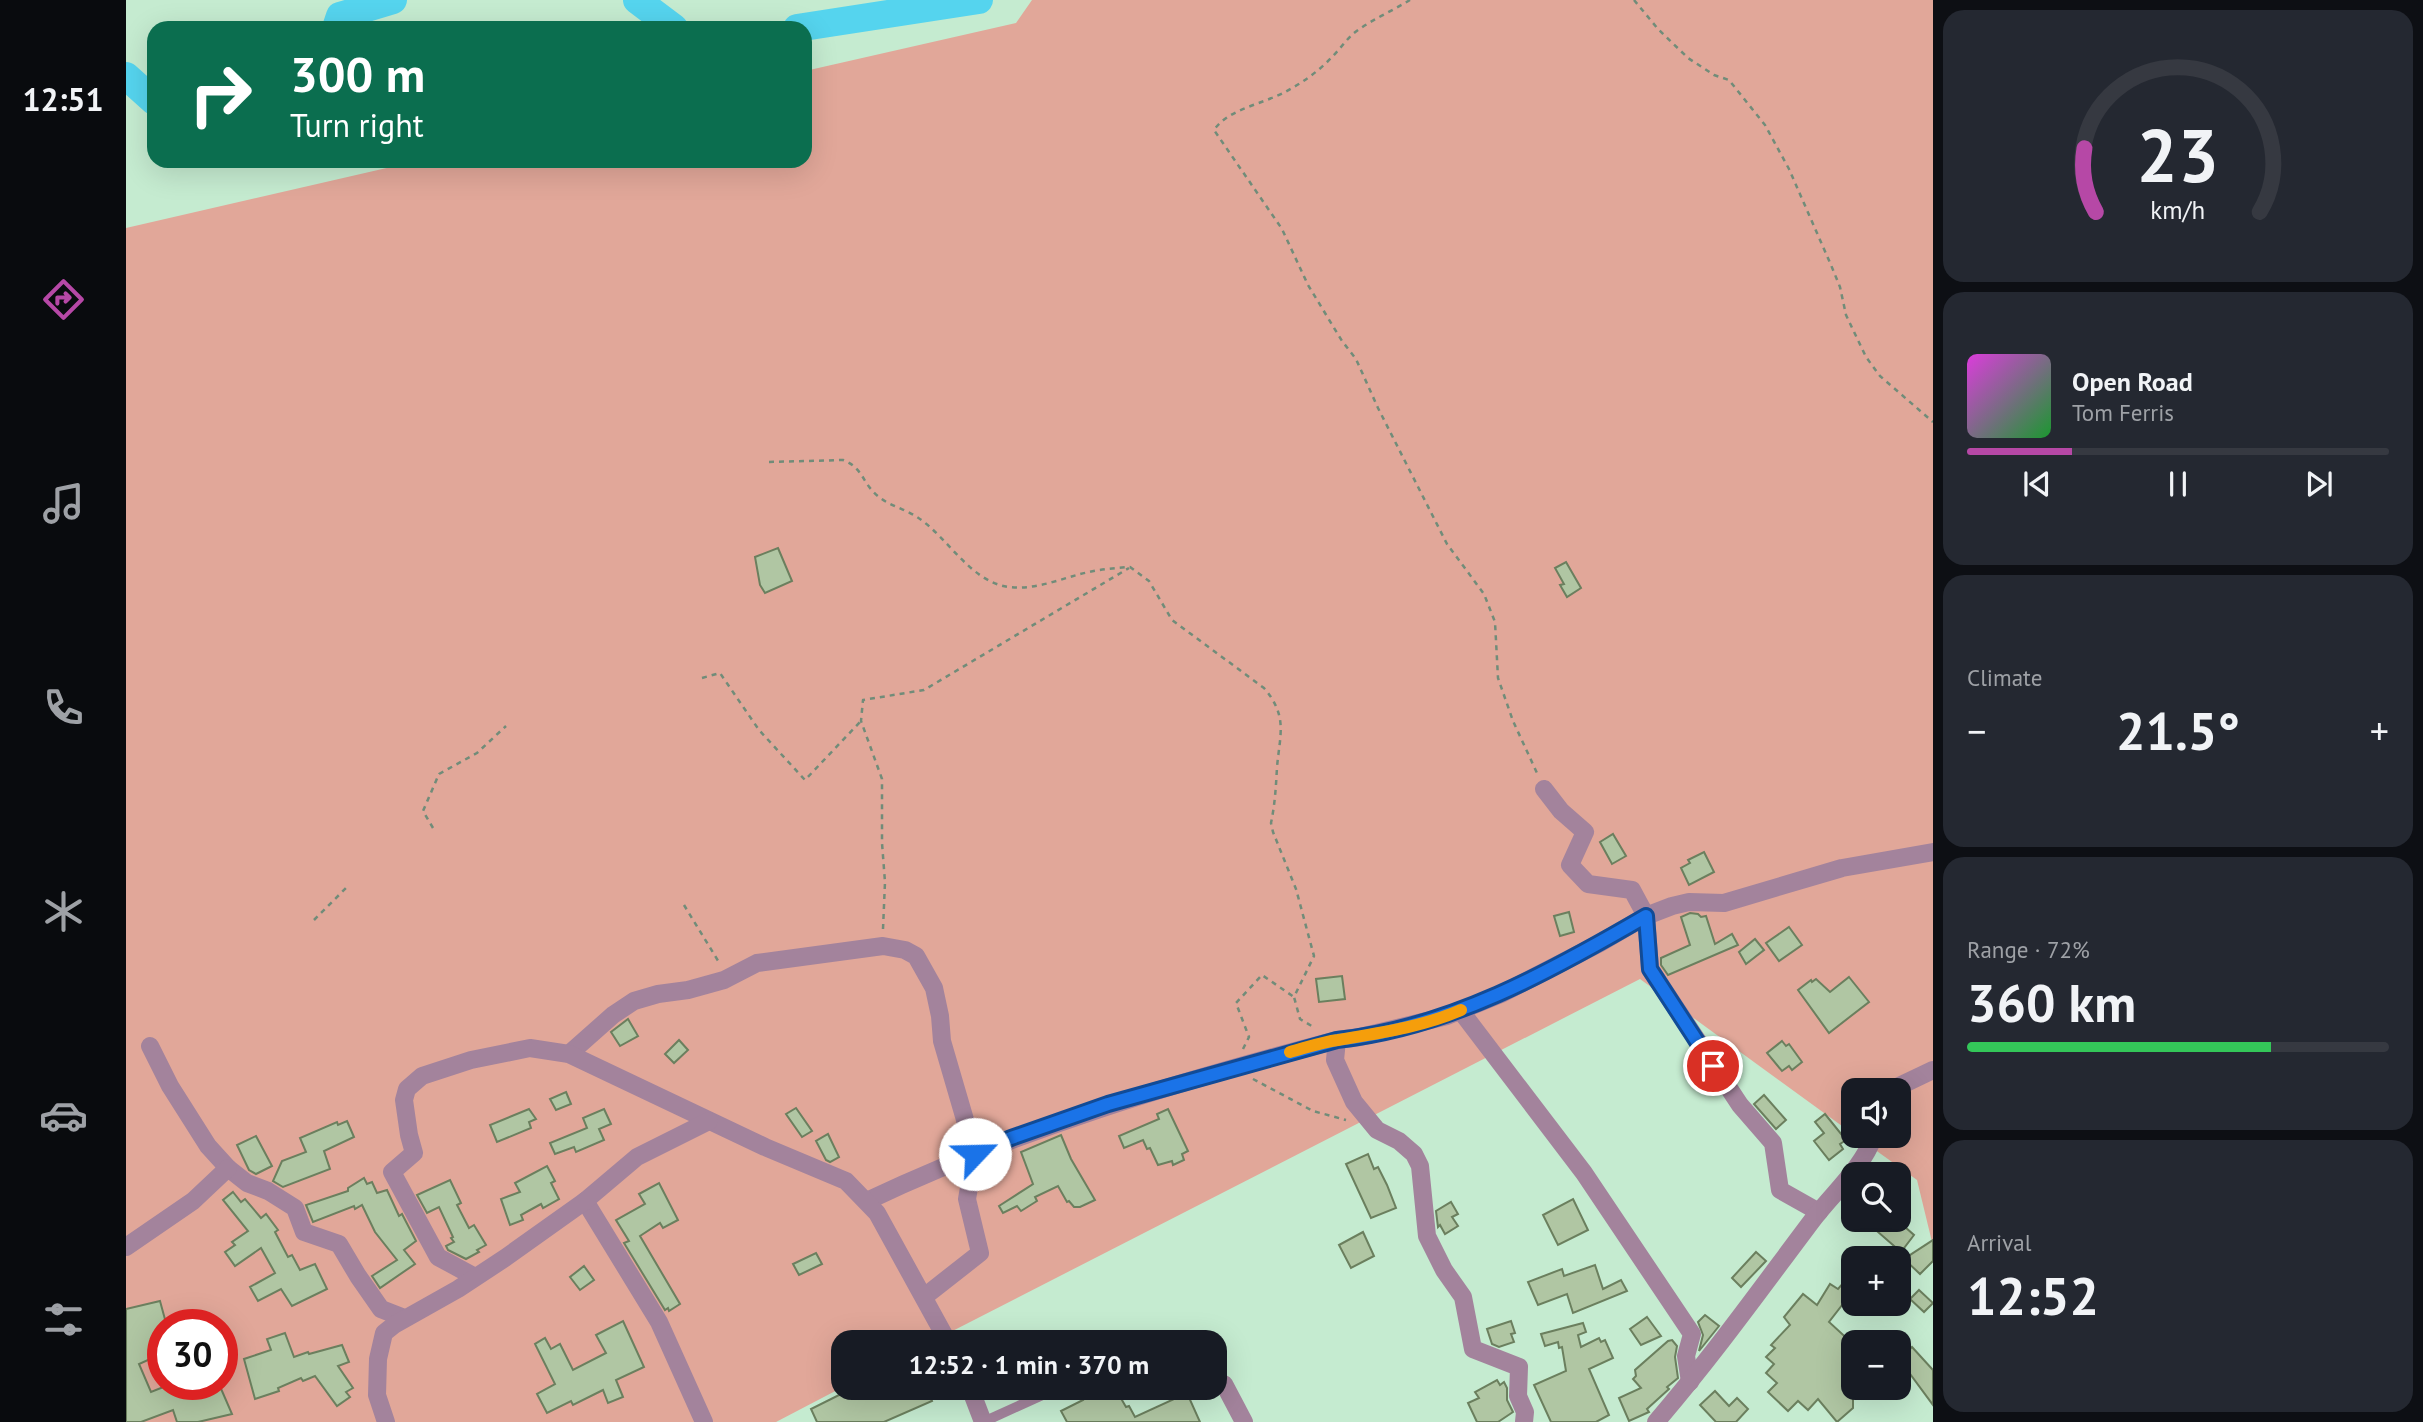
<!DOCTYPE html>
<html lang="en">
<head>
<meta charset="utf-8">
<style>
  body { margin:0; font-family:"PT Sans",sans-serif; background:#242831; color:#f1f3f6; height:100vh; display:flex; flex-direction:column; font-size:26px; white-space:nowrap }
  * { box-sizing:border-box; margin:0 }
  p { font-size:23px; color:#9ea1a6 }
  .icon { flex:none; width:38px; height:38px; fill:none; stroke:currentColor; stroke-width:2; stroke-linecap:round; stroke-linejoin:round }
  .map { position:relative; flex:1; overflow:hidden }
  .drawer { display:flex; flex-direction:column; gap:10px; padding:10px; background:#0d0f14; width:490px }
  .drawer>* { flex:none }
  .hud { position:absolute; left:21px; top:21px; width:665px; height:147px; border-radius:21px; box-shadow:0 7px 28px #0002; background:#0b6e4f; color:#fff; overflow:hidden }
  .tools { position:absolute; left:1715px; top:1078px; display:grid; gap:14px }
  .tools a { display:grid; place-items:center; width:70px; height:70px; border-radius:14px; background:#171b24; box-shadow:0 7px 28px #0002; font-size:35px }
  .speed { position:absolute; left:21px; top:1309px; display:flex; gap:14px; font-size:35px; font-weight:700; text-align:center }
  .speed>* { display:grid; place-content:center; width:91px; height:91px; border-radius:50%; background:#171b24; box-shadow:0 7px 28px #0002; line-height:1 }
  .speed .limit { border:10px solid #d22; background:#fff; color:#111 }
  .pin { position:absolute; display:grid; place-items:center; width:60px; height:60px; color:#fff; margin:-30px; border:4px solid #fff; border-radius:50%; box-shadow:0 2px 7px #0007 }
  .me { position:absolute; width:77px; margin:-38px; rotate:66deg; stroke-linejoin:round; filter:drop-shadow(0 0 5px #0008) }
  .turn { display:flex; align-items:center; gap:24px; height:147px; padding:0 28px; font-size:32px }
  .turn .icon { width:91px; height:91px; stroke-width:2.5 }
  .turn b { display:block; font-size:49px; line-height:60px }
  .big { font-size:52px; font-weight:800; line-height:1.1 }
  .drawer .card { flex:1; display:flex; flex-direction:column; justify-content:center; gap:10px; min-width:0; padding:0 24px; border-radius:21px; background:#242831 }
  .drawer .dial { align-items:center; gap:0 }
  .dial svg { height:182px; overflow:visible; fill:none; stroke:#363941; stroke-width:7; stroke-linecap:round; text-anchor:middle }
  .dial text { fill:#f1f3f6; stroke:none }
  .song { display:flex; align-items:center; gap:21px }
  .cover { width:84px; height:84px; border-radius:10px; background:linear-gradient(135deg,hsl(300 70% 55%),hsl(130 70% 35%)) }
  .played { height:7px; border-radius:4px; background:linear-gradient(90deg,#b648a6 25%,#363941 25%) }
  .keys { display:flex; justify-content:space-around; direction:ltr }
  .heat { display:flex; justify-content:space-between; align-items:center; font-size:38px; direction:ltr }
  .charge { height:10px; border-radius:5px; background:linear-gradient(90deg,#34c759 72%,#363941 0) }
  .trip { position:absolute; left:705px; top:1330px; width:396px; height:70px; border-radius:21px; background:#171b24; box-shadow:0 7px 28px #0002; font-weight:800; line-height:70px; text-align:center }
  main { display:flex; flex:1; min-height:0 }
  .tab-bar { display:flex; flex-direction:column; width:126px; justify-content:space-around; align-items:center; background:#090b0e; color:#9ea1a6 }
  .tab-bar .icon { width:49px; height:49px }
  .tab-bar .active { color:#b648a6 }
  .tab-bar b { font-size:32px; color:#f1f3f6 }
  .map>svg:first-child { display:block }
  .green { fill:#e1a799; fill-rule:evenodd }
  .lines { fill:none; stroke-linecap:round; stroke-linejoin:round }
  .river { stroke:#55d4ee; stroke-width:28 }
  .building { fill:#b0c6a3; stroke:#6b7f5e; stroke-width:2 }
  .path { stroke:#718c79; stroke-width:2.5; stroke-dasharray:5 5; stroke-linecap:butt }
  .lane { stroke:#a3839c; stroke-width:10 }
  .street { stroke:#a3839c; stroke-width:18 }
  .route-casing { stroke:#114b97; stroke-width:18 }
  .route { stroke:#1a73e8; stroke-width:12 }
  .slow { stroke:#f59e0b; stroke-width:12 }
</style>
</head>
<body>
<main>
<nav class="tab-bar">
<b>12:51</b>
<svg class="icon active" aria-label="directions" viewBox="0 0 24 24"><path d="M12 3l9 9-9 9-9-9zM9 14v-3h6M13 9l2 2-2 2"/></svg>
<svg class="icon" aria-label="music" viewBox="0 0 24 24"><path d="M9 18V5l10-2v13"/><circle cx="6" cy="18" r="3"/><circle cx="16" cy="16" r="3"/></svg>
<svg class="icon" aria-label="phone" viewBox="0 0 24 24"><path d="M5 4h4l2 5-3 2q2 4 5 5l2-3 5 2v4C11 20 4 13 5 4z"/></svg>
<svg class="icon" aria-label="climate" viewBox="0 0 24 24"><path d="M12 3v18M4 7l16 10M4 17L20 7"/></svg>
<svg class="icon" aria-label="car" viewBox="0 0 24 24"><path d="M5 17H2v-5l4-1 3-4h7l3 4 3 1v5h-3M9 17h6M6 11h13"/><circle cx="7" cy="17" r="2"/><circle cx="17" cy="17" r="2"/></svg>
<svg class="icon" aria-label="filters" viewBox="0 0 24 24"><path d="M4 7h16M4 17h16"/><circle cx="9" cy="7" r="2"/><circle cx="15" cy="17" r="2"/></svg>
</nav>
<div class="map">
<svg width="1807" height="1422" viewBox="0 0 1807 1422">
  <rect width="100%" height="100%" fill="#c5ebd0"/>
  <!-- green -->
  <path class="green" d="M906,0h901v1246l-16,-66 -61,-44h43v-46h-46v44l-213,-155 -709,363h-87l-1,45 -67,35h-650v-1194l291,-67h388v-90l211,-48zM37,1325h59v59h-59z"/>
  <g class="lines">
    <!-- river -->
    <g class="river">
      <polyline points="511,0 548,28"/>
      <polyline points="210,28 214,16 267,0"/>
      <polyline points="671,28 853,0"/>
      <polyline points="0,76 28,101"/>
    </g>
  </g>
  <!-- building -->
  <g class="building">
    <polygon points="652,548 666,581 639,593 634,585 629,557"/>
    <polygon points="1440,562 1455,588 1441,597 1434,585 1438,584 1429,568"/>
    <polygon points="1487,834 1500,856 1486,864 1474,842"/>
    <polygon points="1578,852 1588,872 1563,885 1555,868 1564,863 1562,860"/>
    <polygon points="1443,912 1448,932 1434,936 1428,916"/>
    <polygon points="1564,913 1572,914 1575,917 1580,916 1589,944 1606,934 1612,945 1542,975 1535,965 1535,958 1564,945 1555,917"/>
    <polygon points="1663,927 1676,945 1653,961 1640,943"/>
    <polygon points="1629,939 1638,950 1620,964 1613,952"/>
    <polygon points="1216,976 1219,999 1193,1002 1190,979"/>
    <polygon points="1723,977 1743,1002 1703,1033 1672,990 1685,980 1686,982 1690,979 1704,992"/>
    <polygon points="502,1019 512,1036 494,1046 485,1032"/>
    <polygon points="553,1040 562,1050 548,1063 539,1054"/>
    <polygon points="1656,1041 1660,1046 1663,1044 1676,1062 1666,1070 1663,1066 1656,1071 1641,1053"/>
    <polygon points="440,1092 445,1104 430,1110 424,1099"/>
    <polygon points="1638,1095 1660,1120 1650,1129 1628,1104"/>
    <polygon points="670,1108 686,1131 676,1137 660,1114"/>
    <polygon points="403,1109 410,1119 403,1122 405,1128 371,1142 364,1125"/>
    <polygon points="478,1109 485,1124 473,1129 478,1140 450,1152 448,1147 429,1154 424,1143 461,1128 457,1118"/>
    <polygon points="1042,1109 1062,1151 1056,1154 1058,1160 1047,1165 1046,1161 1032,1165 1024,1148 1021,1149 1017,1140 998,1148 993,1136 1033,1119 1031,1114"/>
    <polygon points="1699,1114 1720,1140 1714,1144 1717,1149 1703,1160 1688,1141 1698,1133 1689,1122"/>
    <polygon points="221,1121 228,1137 198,1151 204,1169 157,1187 147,1181 156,1161 180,1152 174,1138 211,1122 212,1125"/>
    <polygon points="702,1134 713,1157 704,1162 700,1160 690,1141"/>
    <polygon points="935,1135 945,1159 969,1200 954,1207 948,1207 943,1201 941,1202 932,1186 909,1197 911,1201 895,1211 891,1206 877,1213 873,1206 907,1184 895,1152"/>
    <polygon points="130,1136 146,1166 130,1174 123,1170 111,1145"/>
    <polygon points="1242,1154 1248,1169 1252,1167 1261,1185 1270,1208 1245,1218 1220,1164"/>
    <polygon points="421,1166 429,1181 425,1183 433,1199 417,1208 415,1204 395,1215 397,1220 384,1225 375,1199 394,1192 389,1183"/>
    <polygon points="238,1178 241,1184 246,1182 251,1193 261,1190 273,1216 276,1214 290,1241 278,1250 289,1264 254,1288 246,1276 271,1260 249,1232 236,1205 229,1209 228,1206 187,1222 180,1205 222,1191 222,1188"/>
    <polygon points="324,1180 335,1203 331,1205 343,1228 348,1225 360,1245 351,1250 353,1252 340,1259 322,1250 320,1246 328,1242 325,1238 327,1237 313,1207 301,1213 291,1195"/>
    <polygon points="533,1183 552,1220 537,1228 534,1223 514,1236 554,1304 543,1311 542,1308 539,1310 498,1243 503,1241 490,1220 519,1204 513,1194"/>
    <polygon points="107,1192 115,1202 119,1199 135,1218 140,1214 152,1230 149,1232 162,1257 166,1255 174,1270 189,1264 201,1289 166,1306 155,1289 132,1301 124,1287 149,1273 135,1248 109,1266 99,1252 109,1245 106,1242 122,1231 97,1200"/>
    <polygon points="1447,1199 1462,1230 1432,1245 1417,1215"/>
    <polygon points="1325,1202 1332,1214 1326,1217 1332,1226 1319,1234 1314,1225 1312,1227 1310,1211"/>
    <polygon points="1763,1220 1771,1220 1788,1235 1775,1252 1752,1232"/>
    <polygon points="1237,1232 1248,1256 1225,1268 1213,1245"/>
    <polygon points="1807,1240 1807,1261 1794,1274 1778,1259"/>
    <polygon points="1630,1252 1640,1261 1615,1287 1606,1278"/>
    <polygon points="690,1253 696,1264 673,1275 667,1264"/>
    <polygon points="1469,1265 1477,1289 1495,1280 1501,1291 1447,1313 1441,1294 1412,1305 1402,1282 1436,1269 1438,1276"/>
    <polygon points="458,1266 468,1280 454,1290 444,1277"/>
    <polygon points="1727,1272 1727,1291 1703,1322 1727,1344 1727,1408 1711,1422 1692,1399 1682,1410 1672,1401 1662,1411 1642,1392 1651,1383 1640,1373 1648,1364 1640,1357 1649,1348 1645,1345 1664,1325 1658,1317 1677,1294 1691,1305 1704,1284 1712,1289"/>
    <polygon points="1793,1290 1807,1303 1798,1312 1784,1299"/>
    <polygon points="34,1301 40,1323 37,1324 37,1335 25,1339 31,1356 13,1364 25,1392 45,1384 93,1384 106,1414 72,1422 51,1422 47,1410 15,1422 0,1422 0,1309"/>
    <polygon points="1579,1315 1593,1326 1573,1351 1577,1335 1572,1322"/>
    <polygon points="1521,1317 1535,1336 1515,1345 1504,1329"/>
    <polygon points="497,1321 518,1367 490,1380 497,1397 482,1403 477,1390 447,1405 445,1401 421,1413 411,1394 429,1384 409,1344 419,1338 425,1349 434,1344 447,1370 480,1353 470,1335"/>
    <polygon points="1385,1321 1389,1333 1385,1334 1388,1342 1373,1347 1366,1344 1361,1329"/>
    <polygon points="1457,1323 1460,1332 1452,1335 1455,1347 1473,1338 1475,1342 1479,1340 1487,1358 1463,1369 1483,1415 1470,1422 1425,1422 1408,1385 1440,1371 1436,1347 1433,1348 1432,1342 1419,1346 1415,1334"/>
    <polygon points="159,1333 168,1357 182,1352 183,1354 216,1345 223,1362 212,1366 227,1388 220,1392 224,1397 211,1406 189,1376 177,1381 175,1378 152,1388 153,1391 129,1399 118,1359 145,1350 141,1339"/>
    <polygon points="1546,1340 1551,1346 1549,1357 1552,1378 1541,1387 1543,1389 1521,1409 1523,1412 1503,1421 1493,1398 1515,1388 1507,1379 1510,1376 1509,1370 1542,1341"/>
    <polygon points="1786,1347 1807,1370 1807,1405 1773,1359"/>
    <polygon points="1371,1380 1374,1385 1378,1382 1381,1388 1381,1400 1387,1412 1372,1422 1351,1422 1342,1403 1353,1398 1349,1392"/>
    <polygon points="727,1388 759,1388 762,1394 777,1388 800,1388 806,1401 758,1422 691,1422 685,1409"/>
    <polygon points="961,1388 989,1388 1000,1407 1003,1406 1009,1417 1061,1393 1074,1422 941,1422 935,1411 957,1400 953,1392"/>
    <polygon points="1589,1391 1603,1406 1611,1398 1622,1409 1610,1422 1590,1422 1574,1405"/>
  </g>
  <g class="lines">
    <!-- path -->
    <g class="path">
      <path d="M1284,0c-18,11 -39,20 -56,33 -8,7 -14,16 -22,24 -13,14 -30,26 -47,35 -22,12 -57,17 -71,38l68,99 26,56 34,56 14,18 22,49 69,136 37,50 11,28 3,56 15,43 24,52"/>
      <polyline points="1508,0 1532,29 1562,58 1588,75 1603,80 1639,125 1663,169 1705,265 1714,287 1720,315 1740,357 1754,376 1807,422"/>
      <path d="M643,462l74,-2c21,8 19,24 36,37 11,9 26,12 38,20 31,20 53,65 92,70 23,3 46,-6 68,-12 17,-5 35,-7 53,-8l19,14 23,39 92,68c24,28 16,46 13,79 -1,19 -2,37 -6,56l2,9 23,57 18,67 -20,41 6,22 15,9"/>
      <polyline points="576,678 594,673 633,730 679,780 735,721"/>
      <polyline points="307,828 297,811 313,774 351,753 380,726"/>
      <polyline points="558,905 594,964"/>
      <polyline points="188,920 222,886"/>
      <polyline points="757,929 759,882 756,843 756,779 735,721 737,700 798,690 1003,568"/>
      <polyline points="1117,1049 1123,1037 1110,1003 1136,975 1168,997"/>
      <polyline points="1127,1079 1187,1111 1220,1120"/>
    </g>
    <!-- lane -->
    <polyline class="lane" points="857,1422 932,1388"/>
    <!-- street -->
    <g class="street">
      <polyline points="1418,789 1435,811 1459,832 1444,865 1462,884 1506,890 1520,916 1524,969 1614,1105 1647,1143 1654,1190 1693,1212"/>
      <polyline points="1334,1010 1458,1173 1566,1334 1560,1356 1564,1382"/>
      <polyline points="1211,1040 1209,1060 1228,1102 1251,1130 1273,1141 1288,1154 1294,1166 1301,1236 1318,1270 1337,1297 1347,1349 1393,1367 1392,1396 1399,1412 1398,1422"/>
      <polyline points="24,1046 44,1086 82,1146 102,1168 121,1183 142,1191 169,1208 178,1232 213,1244 232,1276 255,1309 278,1318"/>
      <polyline points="443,1054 487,1015 508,1001 532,994 562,990 598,980 631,963 757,946 779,950 790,956 808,988 814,1016 816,1041 849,1154 841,1199 854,1253 798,1297"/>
      <polyline points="1765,1090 1807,1070"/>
      <polyline points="459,1201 533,1322 578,1422"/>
      <path d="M741,1201c150,-71 309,-119 470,-161l23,-3 87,-21 54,-22 99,-51 46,-27 26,-10 17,-4 35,1 118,-35 91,-16"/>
      <polyline points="0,1247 67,1201 102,1168"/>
      <polyline points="349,1277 312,1257 266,1172 288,1153 283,1135 278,1100 281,1089 296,1076 345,1060 404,1048 443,1054 639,1147 720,1181 751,1213 822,1342"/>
      <polyline points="1098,1384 1118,1422"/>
      <polyline points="844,1388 857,1422"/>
      <polyline points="260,1422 251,1395 252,1359 258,1333 268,1325 332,1289 379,1258 459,1201 511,1157 583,1121"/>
      <path d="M1530,1422c56,-65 106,-135 158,-204 21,-27 48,-50 60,-82"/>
    </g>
  </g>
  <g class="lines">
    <!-- route casing -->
    <g class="route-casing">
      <path id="route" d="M849,1154l36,-16 97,-34 229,-64c112,-12 213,-68 309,-124l4,53 63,97"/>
    </g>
    <!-- route -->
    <use href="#route" class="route"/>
    <!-- slow -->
    <path class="slow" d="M1164,1052c15,-4 32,-10 48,-12 41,-7 84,-13 123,-30"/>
  </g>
</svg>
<div class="tools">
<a><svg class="icon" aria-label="sound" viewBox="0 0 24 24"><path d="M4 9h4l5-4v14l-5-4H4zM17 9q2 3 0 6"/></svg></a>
<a><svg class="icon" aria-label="search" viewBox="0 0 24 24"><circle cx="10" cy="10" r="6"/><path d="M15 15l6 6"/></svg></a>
<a>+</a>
<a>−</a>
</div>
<div class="speed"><div class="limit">30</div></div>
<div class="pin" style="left:1587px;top:1066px;background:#d93025"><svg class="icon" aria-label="arrive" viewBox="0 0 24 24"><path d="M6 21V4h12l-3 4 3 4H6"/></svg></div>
<svg class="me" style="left:849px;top:1154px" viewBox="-20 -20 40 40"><circle r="19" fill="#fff"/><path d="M0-13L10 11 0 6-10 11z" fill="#1a73e8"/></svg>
<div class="trip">12:52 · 1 min · 370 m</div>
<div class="hud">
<div class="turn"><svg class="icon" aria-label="right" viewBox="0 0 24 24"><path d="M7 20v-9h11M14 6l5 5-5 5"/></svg><div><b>300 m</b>Turn right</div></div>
</div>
</div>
<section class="drawer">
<div class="card dial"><svg viewBox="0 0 100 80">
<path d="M14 69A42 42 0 1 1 86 69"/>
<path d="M14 69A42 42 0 0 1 9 41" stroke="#b648a6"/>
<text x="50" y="56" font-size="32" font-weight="700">23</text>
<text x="50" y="72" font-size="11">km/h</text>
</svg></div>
<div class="card">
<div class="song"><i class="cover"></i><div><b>Open Road</b><p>Tom Ferris</p></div></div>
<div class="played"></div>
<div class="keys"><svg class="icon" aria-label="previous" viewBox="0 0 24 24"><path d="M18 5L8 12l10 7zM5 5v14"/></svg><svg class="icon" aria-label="pause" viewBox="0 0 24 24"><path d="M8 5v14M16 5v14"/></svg><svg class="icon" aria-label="next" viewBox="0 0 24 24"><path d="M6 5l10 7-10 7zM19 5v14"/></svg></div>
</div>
<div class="card"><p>Climate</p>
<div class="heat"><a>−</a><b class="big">21.5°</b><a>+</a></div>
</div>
<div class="card"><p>Range · 72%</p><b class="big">360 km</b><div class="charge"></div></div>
<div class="card"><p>Arrival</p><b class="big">12:52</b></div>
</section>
</main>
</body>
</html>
